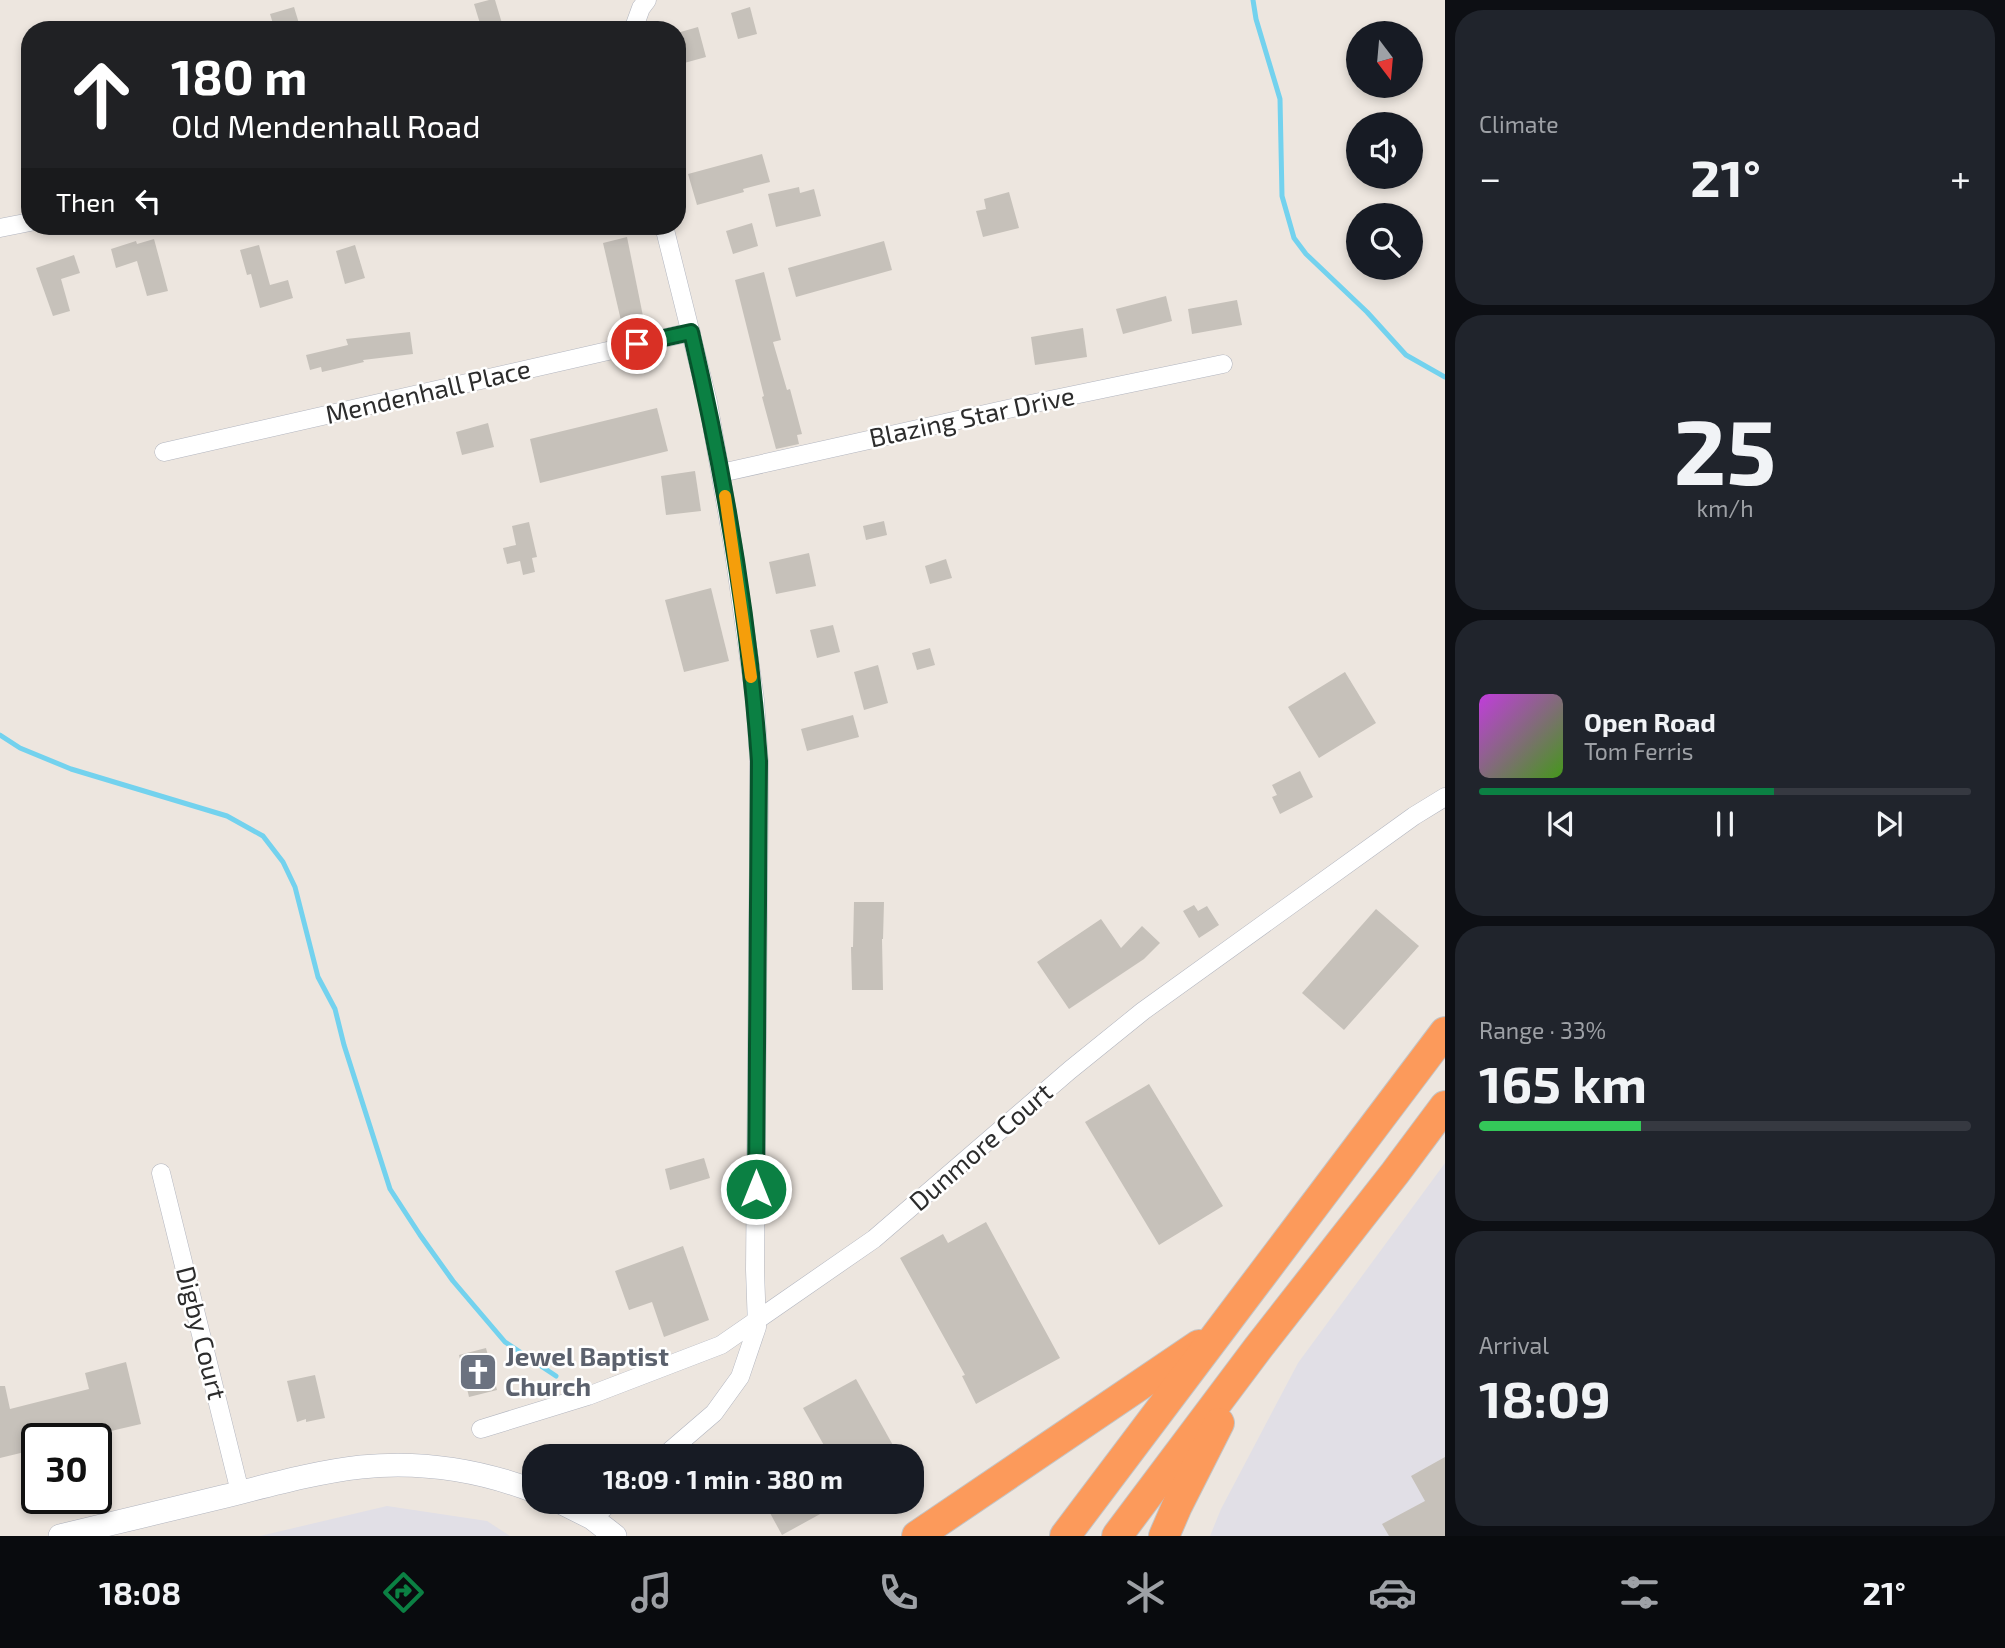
<!DOCTYPE html>
<html lang="en">
<head>
<meta charset="utf-8">
<style>
  body { margin:0; font-family:"Exo 2",sans-serif; background:#20242c; color:#f1f3f6; height:100vh; display:flex; flex-direction:column; font-size:26px; white-space:nowrap }
  * { box-sizing:border-box; margin:0 }
  p { font-size:23px; color:#9ea1a6 }
  .icon { flex:none; width:38px; height:38px; fill:none; stroke:currentColor; stroke-width:2; stroke-linecap:round; stroke-linejoin:round }
  .map { position:relative; flex:1; overflow:hidden }
  .panel { display:flex; flex-direction:column; gap:10px; padding:10px; background:#0d0f14; width:560px }
  .panel>* { flex:none }
  .hud { position:absolute; left:21px; top:21px; width:665px; height:214px; border-radius:28px; box-shadow:0 4px 10px #0003; background:#202124; color:#fff; overflow:hidden }
  .needle { width:46px; rotate:164deg }
  .fabs { position:absolute; left:1346px; top:21px; display:grid; gap:14px }
  .fabs a { display:grid; place-items:center; width:77px; height:77px; border-radius:50%; background:#171b24; box-shadow:0 4px 10px #0003; font-size:35px }
  .speed { position:absolute; left:21px; top:1423px; display:flex; gap:14px; font-size:35px; font-weight:700; text-align:center }
  .speed>* { display:grid; place-content:center; width:91px; height:91px; border-radius:50%; background:#171b24; box-shadow:0 4px 10px #0003; line-height:1 }
  .speed .limit { border:4px solid #111; border-radius:10px; background:#fff; color:#111 }
  .pin { position:absolute; display:grid; place-items:center; width:60px; height:60px; color:#fff; margin:-30px; border:4px solid #fff; border-radius:50%; box-shadow:0 2px 7px #0007 }
  .me { position:absolute; width:77px; margin:-38px; rotate:0deg; stroke-linejoin:round; filter:drop-shadow(0 0 5px #0008) }
  .turn { display:flex; align-items:center; gap:24px; height:147px; padding:0 35px; font-size:32px }
  .turn .icon { width:91px; height:91px; stroke-width:2.5 }
  .turn b { display:block; font-size:49px; line-height:60px }
  .then { display:flex; align-items:center; height:66px; padding:0 35px; background:#0003; gap:14px; font-size:26px }
  .big { font-size:52px; font-weight:700; line-height:1.1 }
  .panel .tile { flex:1; display:flex; flex-direction:column; justify-content:center; gap:10px; min-width:0; padding:0 24px; border-radius:28px; background:#20242c }
  .panel .dial { align-items:center; gap:0 }
  .dial b { font-size:91px; line-height:1 }
  .song { display:flex; align-items:center; gap:21px }
  .cover { width:84px; height:84px; border-radius:10px; background:linear-gradient(135deg,hsl(290 70% 55%),hsl(100 70% 35%)) }
  .played { height:7px; border-radius:4px; background:linear-gradient(90deg,#0b8043 60%,#363941 60%) }
  .keys { display:flex; justify-content:space-around; direction:ltr }
  .heat { display:flex; justify-content:space-between; align-items:center; font-size:38px; direction:ltr }
  .charge { height:10px; border-radius:5px; background:linear-gradient(90deg,#34c759 33%,#363941 0) }
  .trip { position:absolute; left:522px; top:1444px; width:402px; height:70px; border-radius:28px; background:#171b24; box-shadow:0 4px 10px #0003; font-weight:700; line-height:70px; text-align:center }
  .dock { display:flex; height:112px; justify-content:space-around; align-items:center; background:#090b0e; color:#9ea1a6 }
  .dock .icon { width:49px; height:49px }
  .dock .selected { color:#0b8043 }
  .dock b { font-size:32px; color:#f1f3f6 }
  main { display:flex; flex:1; min-height:0 }
  .map>svg:first-child { display:block }
  .industrial { fill:#e1dfe6 }
  .lines { fill:none; stroke-linecap:round; stroke-linejoin:round }
  .stream { stroke:#73d2ee; stroke-width:5 }
  .building { fill:#c6c1ba }
  .street-casing { stroke:#b2b5bf; stroke-width:19 }
  .secondary-casing { stroke:#b2b5bf; stroke-width:24 }
  .highway-casing { stroke:#c4c4c4; stroke-width:32 }
  .street { stroke:#fff; stroke-width:18 }
  .secondary { stroke:#fff; stroke-width:23 }
  .highway { stroke:#fc9a5b; stroke-width:30 }
  .route-casing { stroke:#07532c; stroke-width:18 }
  .route { stroke:#0b8043; stroke-width:12 }
  .slow { stroke:#f59e0b; stroke-width:12 }
  .labels { text-anchor:middle; stroke-width:5; stroke-linejoin:round; paint-order:stroke }
  .street-label { font-size:26px; fill:#2c2c2c; stroke:#fff }
  .worship-label { font-size:26px; font-weight:bold; fill:#5b616d; stroke:#fff; text-anchor:start }
</style>
</head>
<body>
<main>
<div class="map">
<svg width="1445" height="1536" viewBox="0 0 1445 1536">
  <rect width="100%" height="100%" fill="#ede6df"/>
  <!-- industrial -->
  <g class="industrial">
    <polygon points="1445,1163 1445,1536 1210,1536 1221,1509 1298,1363"/>
    <polygon points="387,1506 487,1521 510,1536 260,1536"/>
  </g>
  <g class="lines">
    <!-- stream -->
    <g class="stream">
      <polyline points="1253,0 1256,19 1280,99 1282,196 1294,238 1306,254 1367,312 1406,355 1445,377"/>
      <polyline points="0,735 20,748 71,769 227,816 263,836 283,862 295,887 318,977 335,1009 344,1045 390,1189 420,1235 453,1281 505,1342 556,1376"/>
    </g>
  </g>
  <!-- building -->
  <g class="building">
    <polygon points="489,0 495,0 504,30 482,30 474,4"/>
    <polygon points="294,7 301,30 275,30 270,14"/>
    <polygon points="750,7 757,34 738,39 731,13"/>
    <polygon points="698,27 706,57 677,65 677,33"/>
    <polygon points="762,154 770,182 743,189 744,192 697,205 688,174"/>
    <polygon points="799,187 800,193 814,189 821,216 776,227 768,194"/>
    <polygon points="1009,192 1019,228 983,237 976,211 986,209 984,199"/>
    <polygon points="752,223 758,246 733,254 726,231"/>
    <polygon points="627,237 644,321 622,325 603,243"/>
    <polygon points="154,239 168,291 147,296 137,261 116,268 111,249 136,241 137,244"/>
    <polygon points="884,241 892,270 796,297 788,268"/>
    <polygon points="259,245 270,285 288,280 293,298 260,308 251,274 247,275 240,250"/>
    <polygon points="355,245 365,278 345,284 336,251"/>
    <polygon points="74,255 80,273 61,279 70,311 53,316 36,268"/>
    <polygon points="764,272 781,340 773,342 787,390 790,389 802,434 797,435 799,444 776,449 762,397 764,396 735,280"/>
    <polygon points="1166,296 1172,321 1123,334 1116,309"/>
    <polygon points="1237,300 1242,325 1192,334 1188,309"/>
    <polygon points="1083,328 1087,357 1035,365 1031,337"/>
    <polygon points="410,332 413,354 363,360 364,362 322,372 321,367 310,370 306,355 348,345 346,339"/>
    <polygon points="657,408 668,451 540,483 530,439"/>
    <polygon points="488,423 494,447 462,455 456,432"/>
    <polygon points="695,471 701,511 666,515 661,476"/>
    <polygon points="884,521 887,535 866,540 863,526"/>
    <polygon points="529,522 537,557 532,558 535,572 523,575 520,561 507,564 503,548 516,545 512,526"/>
    <polygon points="809,553 816,586 776,594 769,562"/>
    <polygon points="946,559 952,578 930,584 925,566"/>
    <polygon points="711,588 729,661 684,672 665,600"/>
    <polygon points="833,625 840,652 817,658 810,630"/>
    <polygon points="930,648 935,665 917,670 912,653"/>
    <polygon points="878,665 888,703 864,710 854,672"/>
    <polygon points="1345,672 1376,723 1319,758 1288,707"/>
    <polygon points="853,715 859,737 807,751 801,729"/>
    <polygon points="1300,771 1313,797 1280,814 1272,797 1277,795 1272,785"/>
    <polygon points="854,902 884,902 883,939 882,939 883,990 852,990 851,947 853,947"/>
    <polygon points="1194,905 1198,911 1207,906 1219,925 1199,938 1183,911"/>
    <polygon points="1376,909 1419,946 1344,1030 1302,993"/>
    <polygon points="1101,919 1121,948 1142,926 1160,943 1144,959 1069,1009 1037,962"/>
    <polygon points="1149,1084 1223,1206 1159,1245 1085,1122"/>
    <polygon points="704,1158 710,1178 670,1190 665,1169"/>
    <polygon points="986,1222 1060,1358 976,1404 962,1376 965,1375 900,1258 943,1234 948,1243"/>
    <polygon points="683,1246 709,1320 664,1337 652,1302 629,1310 615,1271"/>
    <polygon points="486,1348 497,1390 469,1397 459,1355"/>
    <polygon points="126,1362 141,1424 81,1438 37,1438 37,1449 0,1458 0,1386 5,1386 10,1409 89,1389 85,1373"/>
    <polygon points="315,1375 325,1418 306,1422 306,1419 297,1422 287,1381"/>
    <polygon points="856,1379 899,1456 830,1456 803,1408"/>
    <polygon points="1445,1457 1445,1536 1389,1536 1382,1524 1425,1501 1411,1476"/>
    <polygon points="764,1502 842,1502 782,1535"/>
  </g>
  <g class="lines">
    <!-- street casing -->
    <g class="street-casing">
      <g id="street">
        <polyline points="633,30 641,8 647,0"/>
        <polyline points="664,226 708,402 733,546 755,700 759,761 759,812 755,1270 757,1327 740,1377 714,1413 664,1456"/>
        <polyline points="0,228 30,222"/>
        <polyline points="164,452 691,332"/>
        <polyline points="721,473 1021,406 1223,364"/>
        <polyline points="161,1173 240,1492"/>
        <polyline points="481,1429 588,1396 721,1345 874,1239 1070,1070 1143,1011 1414,816 1445,797"/>
        <polyline points="592,1518 611,1502"/>
      </g>
    </g>
    <!-- secondary casing -->
    <g class="secondary-casing">
      <g id="secondary">
        <polyline points="560,1502 592,1518 615,1536"/>
        <path d="M60,1536c55,-13 111,-27 166,-40 44,-11 90,-24 135,-29 59,-6 118,3 173,24"/>
      </g>
    </g>
    <!-- highway casing -->
    <g class="highway-casing">
      <g id="highway">
        <polyline points="917,1536 1199,1345"/>
        <polyline points="1065,1536 1445,1032"/>
        <polyline points="1117,1536 1258,1348 1395,1173 1445,1106"/>
        <polyline points="1164,1536 1177,1506 1219,1423"/>
      </g>
    </g>
    <!-- street -->
    <use href="#street" class="street"/>
    <!-- secondary -->
    <use href="#secondary" class="secondary"/>
    <!-- highway -->
    <use href="#highway" class="highway"/>
  </g>
  <g class="lines">
    <!-- route casing -->
    <g class="route-casing">
      <path id="route" d="M637,344l54,-12c33,141 58,285 68,429l-3,428"/>
    </g>
    <!-- route -->
    <use href="#route" class="route"/>
    <!-- slow -->
    <polyline class="slow" points="725,496 751,677"/>
  </g>
  <!-- icons -->
  <defs>
    <g id="church-square" transform="scale(2.0125)"><rect x="-9" y="-9" width="18" height="18" rx="4" fill="#6b7280" stroke="#fff"/><path d="M-1.2-6h2.4v3.5h3.3v2.4h-3.3V6h-2.4V-.1h-3.3v-2.4h3.3Z" fill="#fff"/></g>
  </defs>
  <g fill-rule="evenodd">
    <use href="#church-square" x="478" y="1372"/>
  </g>
  <g class="labels">
    <!-- street labels -->
    <g class="street-label">
      <text transform="translate(428 392) rotate(-13)" y="9">Mendenhall Place</text>
      <text transform="translate(972 417) rotate(-12)" y="9">Blazing Star Drive</text>
      <text transform="translate(981 1147) rotate(-41)" y="9">Dunmore Court</text>
      <text transform="translate(201 1333) rotate(76)" y="9">Digby Court</text>
    </g>
    <!-- worship labels -->
    <g class="worship-label">
      <text x="505" y="1366">Jewel Baptist<tspan x="505" dy="30">Church</tspan></text>
    </g>
  </g>
</svg>
<div class="fabs">
<a><svg class="needle" viewBox="-14 -14 28 28"><path d="M0-13l5 13h-10z" fill="#e53935"/><path d="M0 13l5-13h-10z" fill="#9ea1a6"/></svg></a>
<a><svg class="icon" aria-label="sound" viewBox="0 0 24 24"><path d="M4 9h4l5-4v14l-5-4H4zM17 9q2 3 0 6"/></svg></a>
<a><svg class="icon" aria-label="search" viewBox="0 0 24 24"><circle cx="10" cy="10" r="6"/><path d="M15 15l6 6"/></svg></a>
</div>
<div class="speed"><div class="limit">30</div></div>
<div class="pin" style="left:637px;top:344px;background:#d93025"><svg class="icon" aria-label="arrive" viewBox="0 0 24 24"><path d="M6 21V4h12l-3 4 3 4H6"/></svg></div>
<svg class="me" style="left:756px;top:1189px" viewBox="-20 -20 40 40"><circle r="17" fill="#0b8043" stroke="#fff" stroke-width="3"/><path d="M0-11L8 9 0 5-8 9z" fill="#fff"/></svg>
<div class="trip">18:09 · 1 min · 380 m</div>
<div class="hud">
<div class="turn"><svg class="icon" aria-label="ahead" viewBox="0 0 24 24"><path d="M12 20V5M6 11l6-6 6 6"/></svg><div><b>180 m</b>Old Mendenhall Road</div></div>
<div class="then">Then<svg class="icon" aria-label="left" viewBox="0 0 24 24"><path d="M17 20v-9H6M10 6l-5 5 5 5"/></svg></div>
</div>
</div>
<section class="panel">
<div class="tile"><p>Climate</p>
<div class="heat"><a>−</a><b class="big">21°</b><a>+</a></div>
</div>
<div class="tile dial"><b>25</b><p>km/h</p></div>
<div class="tile">
<div class="song"><i class="cover"></i><div><b>Open Road</b><p>Tom Ferris</p></div></div>
<div class="played"></div>
<div class="keys"><svg class="icon" aria-label="previous" viewBox="0 0 24 24"><path d="M18 5L8 12l10 7zM5 5v14"/></svg><svg class="icon" aria-label="pause" viewBox="0 0 24 24"><path d="M8 5v14M16 5v14"/></svg><svg class="icon" aria-label="next" viewBox="0 0 24 24"><path d="M6 5l10 7-10 7zM19 5v14"/></svg></div>
</div>
<div class="tile"><p>Range · 33%</p><b class="big">165 km</b><div class="charge"></div></div>
<div class="tile"><p>Arrival</p><b class="big">18:09</b></div>
</section>
</main>
<nav class="dock">
<b>18:08</b>
<svg class="icon selected" aria-label="directions" viewBox="0 0 24 24"><path d="M12 3l9 9-9 9-9-9zM9 14v-3h6M13 9l2 2-2 2"/></svg>
<svg class="icon" aria-label="music" viewBox="0 0 24 24"><path d="M9 18V5l10-2v13"/><circle cx="6" cy="18" r="3"/><circle cx="16" cy="16" r="3"/></svg>
<svg class="icon" aria-label="phone" viewBox="0 0 24 24"><path d="M5 4h4l2 5-3 2q2 4 5 5l2-3 5 2v4C11 20 4 13 5 4z"/></svg>
<svg class="icon" aria-label="climate" viewBox="0 0 24 24"><path d="M12 3v18M4 7l16 10M4 17L20 7"/></svg>
<svg class="icon" aria-label="car" viewBox="0 0 24 24"><path d="M5 17H2v-5l4-1 3-4h7l3 4 3 1v5h-3M9 17h6M6 11h13"/><circle cx="7" cy="17" r="2"/><circle cx="17" cy="17" r="2"/></svg>
<svg class="icon" aria-label="filters" viewBox="0 0 24 24"><path d="M4 7h16M4 17h16"/><circle cx="9" cy="7" r="2"/><circle cx="15" cy="17" r="2"/></svg>
<b>21°</b>
</nav>
</body>
</html>
